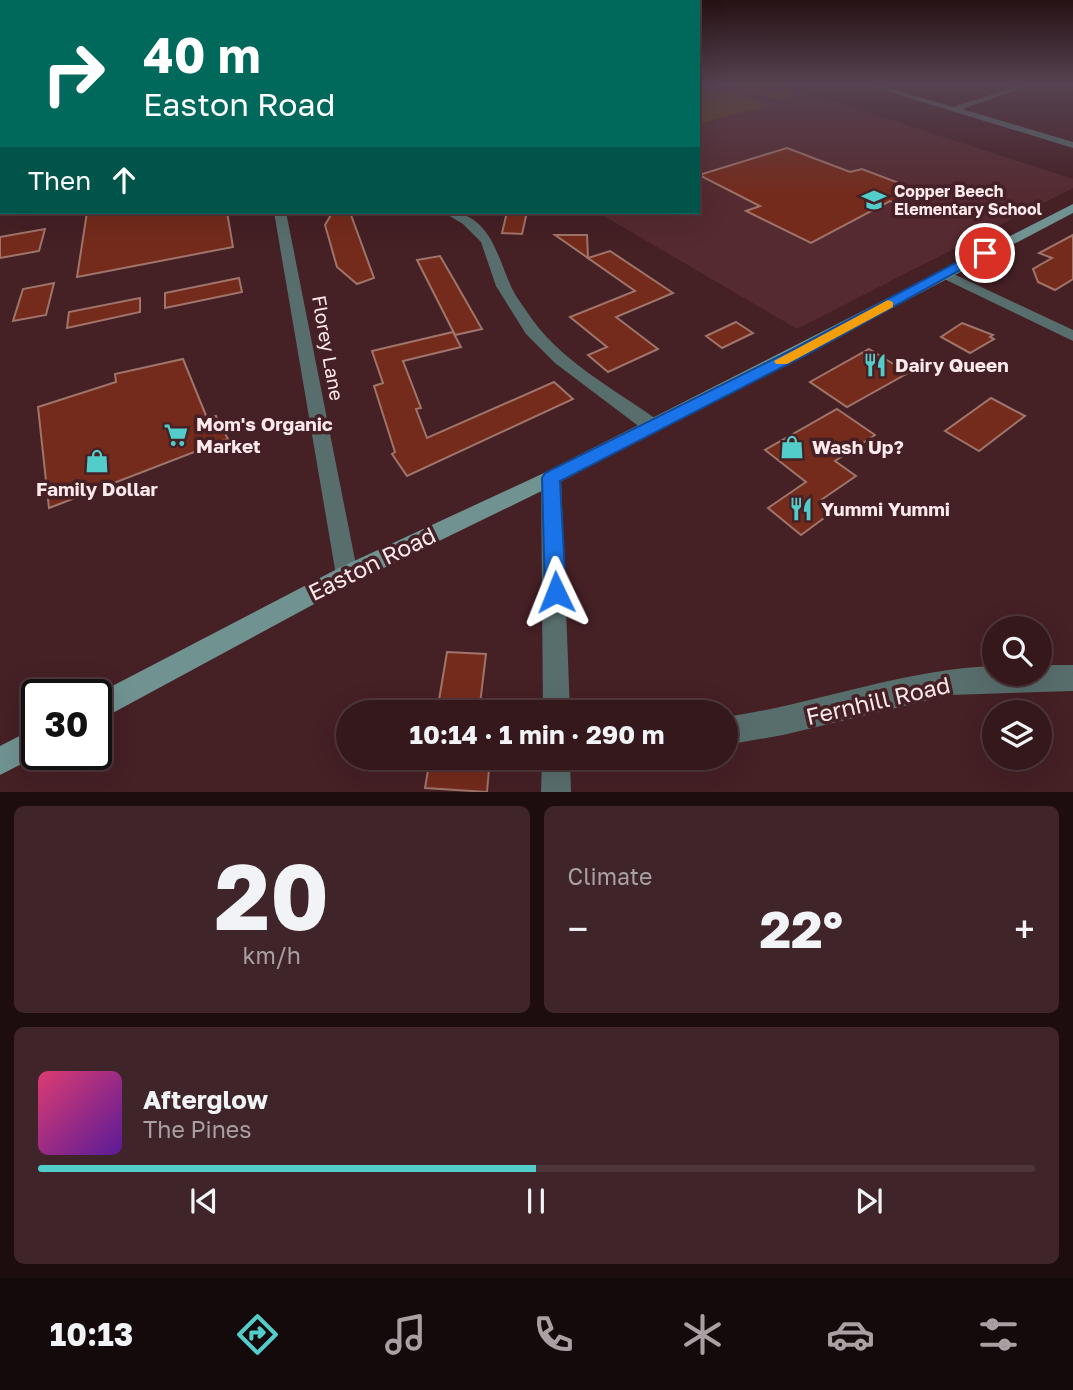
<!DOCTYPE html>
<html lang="en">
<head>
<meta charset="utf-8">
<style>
  body { margin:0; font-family:"Golos Text",sans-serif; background:#3f2529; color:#f1f3f6; height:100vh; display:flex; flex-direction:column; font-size:26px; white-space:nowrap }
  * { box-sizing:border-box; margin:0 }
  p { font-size:23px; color:#a9a0a3 }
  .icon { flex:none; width:38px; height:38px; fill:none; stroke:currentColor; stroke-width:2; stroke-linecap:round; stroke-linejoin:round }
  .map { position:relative; height:792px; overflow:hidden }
  .side { display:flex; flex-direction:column; gap:14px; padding:14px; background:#1d0d0f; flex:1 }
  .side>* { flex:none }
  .guide { position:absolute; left:0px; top:0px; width:700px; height:214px; box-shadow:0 7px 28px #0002,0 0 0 2px #4e373b; background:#00695c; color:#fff; overflow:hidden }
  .tools { position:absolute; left:982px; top:616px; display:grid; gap:14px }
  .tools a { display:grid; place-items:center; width:70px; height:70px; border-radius:50%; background:#34181c; box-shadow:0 7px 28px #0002,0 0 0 2px #4e373b; font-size:35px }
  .speed { position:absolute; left:21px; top:679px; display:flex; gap:14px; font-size:35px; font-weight:700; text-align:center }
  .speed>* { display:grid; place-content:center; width:91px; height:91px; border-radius:50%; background:#34181c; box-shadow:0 7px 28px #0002,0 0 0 2px #4e373b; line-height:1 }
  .speed .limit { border:4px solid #111; border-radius:10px; background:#fff; color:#111 }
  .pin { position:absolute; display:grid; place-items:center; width:60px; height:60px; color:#fff; margin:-30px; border:4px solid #fff; border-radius:50%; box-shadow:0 2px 7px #0007 }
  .me { position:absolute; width:77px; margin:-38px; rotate:358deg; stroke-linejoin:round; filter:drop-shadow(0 0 5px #0008) }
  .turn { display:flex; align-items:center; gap:24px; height:147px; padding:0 28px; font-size:32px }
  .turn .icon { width:91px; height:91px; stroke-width:2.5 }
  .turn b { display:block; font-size:49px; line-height:60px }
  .then { display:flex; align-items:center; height:66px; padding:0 28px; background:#0003; gap:14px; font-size:26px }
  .big { font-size:52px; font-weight:700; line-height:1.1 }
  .side .tile { flex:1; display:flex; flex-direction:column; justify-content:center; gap:10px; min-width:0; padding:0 24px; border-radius:10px; background:#3f2529 }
  .side .dial { align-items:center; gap:0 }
  .dial b { font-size:91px; line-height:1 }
  .song { display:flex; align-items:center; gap:21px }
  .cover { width:84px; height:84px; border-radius:10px; background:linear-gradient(135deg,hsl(340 70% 55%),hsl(270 70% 35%)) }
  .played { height:7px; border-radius:4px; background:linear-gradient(90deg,#53cdca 50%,#4e373b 50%) }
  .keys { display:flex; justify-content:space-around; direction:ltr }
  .heat { display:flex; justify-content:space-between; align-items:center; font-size:38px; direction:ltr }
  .side .tiles { flex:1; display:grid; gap:14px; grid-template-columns:1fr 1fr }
  .tile:last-child { grid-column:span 2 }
  .trip { position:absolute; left:336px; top:700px; width:402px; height:70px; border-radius:35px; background:#34181c; box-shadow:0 7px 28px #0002,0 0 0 2px #4e373b; font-weight:700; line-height:70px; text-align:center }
  .dock { display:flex; height:112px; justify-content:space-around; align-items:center; background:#150a0b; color:#a9a0a3 }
  .dock .icon { width:49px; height:49px }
  .dock .current { color:#53cdca }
  .dock b { font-size:32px; color:#f1f3f6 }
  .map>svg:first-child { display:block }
  .built { fill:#552a30 }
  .green { fill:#614216 }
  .building { fill:#742b1c; stroke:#9f746a; stroke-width:2 }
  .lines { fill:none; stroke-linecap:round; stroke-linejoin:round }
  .street { fill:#586e6d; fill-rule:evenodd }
  .secondary { fill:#709392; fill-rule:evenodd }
  .route { fill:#1a73e8; stroke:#114b97; stroke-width:2 }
  .slow { fill:#f59e0b }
  .labels { text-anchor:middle; stroke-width:7; stroke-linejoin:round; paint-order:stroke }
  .far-poi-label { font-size:16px; font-weight:bold; fill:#fee9eb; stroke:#452025; text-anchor:start }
  .street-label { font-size:19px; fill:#fee9eb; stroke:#452025 }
  .poi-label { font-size:19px; font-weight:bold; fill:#fee9eb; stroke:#452025; text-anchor:start }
  .near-street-label { font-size:23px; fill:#fee9eb; stroke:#452025 }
</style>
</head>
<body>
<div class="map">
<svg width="1073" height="792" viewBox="0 0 1073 792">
  <rect width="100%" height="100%" fill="#452025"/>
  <!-- built -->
  <polygon class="built" points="698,85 783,85 1073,179 1073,188 797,329 597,212 698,212"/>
  <!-- green -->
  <g class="green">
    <polygon points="707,85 785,85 792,92 783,101 729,86"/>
    <polygon points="698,89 732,93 771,105 698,124"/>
  </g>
  <!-- building -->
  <g class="building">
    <polygon points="787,148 850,172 862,169 928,194 896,203 890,201 811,243 746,211 760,206 699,175"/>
    <polygon points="87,212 227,212 233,247 77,277"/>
    <polygon points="507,212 527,212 522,234 502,233"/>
    <polygon points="331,215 351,215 374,278 357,284 337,267 325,225"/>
    <polygon points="45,229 39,251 0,258 0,237"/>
    <polygon points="555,235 587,235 588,258"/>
    <polygon points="1073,235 1073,279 1055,290 1038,282 1033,269 1052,258 1039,253"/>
    <polygon points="610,251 673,293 616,317 658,349 608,372 588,355 607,347 570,317 635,291 588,258"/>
    <polygon points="440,256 454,280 482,329 455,335 417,260"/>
    <polygon points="239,278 242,292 165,308 165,293"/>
    <polygon points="54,283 46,315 13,321 23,289"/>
    <polygon points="140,298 140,312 67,328 69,312"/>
    <polygon points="736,322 753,333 722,348 706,336"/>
    <polygon points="962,323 993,335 990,337 994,339 970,353 941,337"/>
    <polygon points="453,332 461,347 403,361 421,408 416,409 427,438 554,382 573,399 407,476 392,454 395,452 374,386 383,383 372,351"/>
    <polygon points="869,349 908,373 847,407 810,382"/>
    <polygon points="183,359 207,418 216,416 228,439 49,508 38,407 116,382 115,374"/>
    <polygon points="991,398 1025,416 979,451 945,431"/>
    <polygon points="837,409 875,435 835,461 856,476 821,500 835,510 801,535 768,508 806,482 765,450"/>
    <polygon points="447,652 486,654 479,712 437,712"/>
    <polygon points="430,758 490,758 487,792 425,788"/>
  </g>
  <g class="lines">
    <!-- street -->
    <g class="street">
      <polygon points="867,85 879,85 953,107 1020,85 1031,85 962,109 1073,142 1073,148"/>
      <polygon points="274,212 286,212 358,575 355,582 347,585 339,582 336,575"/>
      <path d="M443,212c45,-2 53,40 67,72 4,10 11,19 17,28 30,47 87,77 132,109l2,5 -2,5h-14l-90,-68 -29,-29 -30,-48 -15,-44 -18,-18z"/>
      <polygon points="945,270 1073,330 1073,341 940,277 940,271"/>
      <polygon points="551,470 558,473 561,478 570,712 543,712 541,478 544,473"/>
      <path d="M1040,665h33v26l-123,4 -167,40 -57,10v-28c90,-13 177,-48 268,-51v8h46z"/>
      <polygon points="542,758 570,758 571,792 541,792"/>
    </g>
    <!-- secondary -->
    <g class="secondary">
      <polygon points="1073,204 1073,213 558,483 355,582 96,722 95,695 339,568 544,473"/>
      <polygon points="37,727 37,754 41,754 0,775 0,746"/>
    </g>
  </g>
  <!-- sky -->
  <linearGradient id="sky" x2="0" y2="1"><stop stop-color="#261214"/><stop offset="0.43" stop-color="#564251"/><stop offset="1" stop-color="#564251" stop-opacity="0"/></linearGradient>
  <rect width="1073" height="196" fill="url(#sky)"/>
  <!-- route -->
  <polygon class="route" points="980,250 991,253 802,357 560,481 566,592 563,599 556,602 548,599 545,592 542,478 545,473 792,350"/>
  <!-- slow -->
  <polygon class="slow" points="888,300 893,302 893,307 787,364 776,364 774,361"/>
  <!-- icons -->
  <defs>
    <g id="school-bare" transform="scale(1.89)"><path d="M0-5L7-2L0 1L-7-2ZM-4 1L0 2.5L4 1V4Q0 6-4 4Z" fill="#53cdca" stroke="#452025" stroke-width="2.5" paint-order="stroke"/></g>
    <g id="restaurant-bare" transform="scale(1.89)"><path d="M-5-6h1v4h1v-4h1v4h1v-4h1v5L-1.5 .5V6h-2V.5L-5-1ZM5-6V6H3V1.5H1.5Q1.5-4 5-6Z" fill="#53cdca" stroke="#452025" stroke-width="2.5" paint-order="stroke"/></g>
    <g id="supermarket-bare" transform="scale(1.89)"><path d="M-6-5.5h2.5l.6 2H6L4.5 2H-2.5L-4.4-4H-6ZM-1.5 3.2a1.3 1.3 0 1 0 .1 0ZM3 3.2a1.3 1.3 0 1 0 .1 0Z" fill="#53cdca" stroke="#452025" stroke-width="2.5" paint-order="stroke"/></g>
    <g id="shop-bare" transform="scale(1.89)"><path d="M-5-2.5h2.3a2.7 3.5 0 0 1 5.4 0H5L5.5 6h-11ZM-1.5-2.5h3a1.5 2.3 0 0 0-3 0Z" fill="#53cdca" stroke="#452025" stroke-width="2.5" paint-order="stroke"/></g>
  </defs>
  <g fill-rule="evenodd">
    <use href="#school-bare" x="874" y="200"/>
    <use href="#restaurant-bare" x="875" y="365"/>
    <use href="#supermarket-bare" x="176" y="435"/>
    <use href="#shop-bare" x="792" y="447"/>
    <use href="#shop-bare" x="97" y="461"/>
    <use href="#restaurant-bare" x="801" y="509"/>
  </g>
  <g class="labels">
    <!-- far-poi labels -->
    <g class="far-poi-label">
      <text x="894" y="197">Copper Beech<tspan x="894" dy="18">Elementary School</tspan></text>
    </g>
    <!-- street labels -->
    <g class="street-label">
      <text transform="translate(328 348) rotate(80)" y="7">Florey Lane</text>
    </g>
    <!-- poi labels -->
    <g class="poi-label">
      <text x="895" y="372">Dairy Queen</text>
      <text x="196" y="431">Mom's Organic<tspan x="196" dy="22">Market</tspan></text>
      <text x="812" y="454">Wash Up?</text>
      <text x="97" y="496" text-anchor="middle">Family Dollar</text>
      <text x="821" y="516">Yummi Yummi</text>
    </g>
    <!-- near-street labels -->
    <g class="near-street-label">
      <text transform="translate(372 564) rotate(-26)" y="8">Easton Road</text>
      <text transform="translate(878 701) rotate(-13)" y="8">Fernhill Road</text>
    </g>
  </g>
</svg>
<div class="tools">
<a><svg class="icon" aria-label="search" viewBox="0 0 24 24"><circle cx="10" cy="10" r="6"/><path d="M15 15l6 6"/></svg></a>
<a><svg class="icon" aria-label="layers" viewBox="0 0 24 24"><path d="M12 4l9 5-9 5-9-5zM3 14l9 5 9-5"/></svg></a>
</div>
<div class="speed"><div class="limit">30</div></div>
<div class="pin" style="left:985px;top:253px;background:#d93025"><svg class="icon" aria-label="arrive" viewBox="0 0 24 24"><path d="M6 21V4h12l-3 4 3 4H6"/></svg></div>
<svg class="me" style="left:556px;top:592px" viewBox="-20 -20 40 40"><path d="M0-17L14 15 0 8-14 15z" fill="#1a73e8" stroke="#fff" stroke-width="4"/></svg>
<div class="trip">10:14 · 1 min · 290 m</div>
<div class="guide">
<div class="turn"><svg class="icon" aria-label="right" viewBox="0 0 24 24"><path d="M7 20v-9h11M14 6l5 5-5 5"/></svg><div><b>40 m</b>Easton Road</div></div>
<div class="then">Then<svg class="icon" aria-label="ahead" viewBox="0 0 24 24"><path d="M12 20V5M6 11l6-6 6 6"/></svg></div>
</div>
</div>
<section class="side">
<div class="tiles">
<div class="tile dial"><b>20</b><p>km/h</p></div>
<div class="tile"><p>Climate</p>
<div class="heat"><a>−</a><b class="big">22°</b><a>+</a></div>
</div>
<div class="tile">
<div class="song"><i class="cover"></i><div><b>Afterglow</b><p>The Pines</p></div></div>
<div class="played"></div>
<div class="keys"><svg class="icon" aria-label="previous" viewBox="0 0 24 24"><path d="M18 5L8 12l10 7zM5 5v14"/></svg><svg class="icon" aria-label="pause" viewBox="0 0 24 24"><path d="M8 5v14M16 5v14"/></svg><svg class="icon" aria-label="next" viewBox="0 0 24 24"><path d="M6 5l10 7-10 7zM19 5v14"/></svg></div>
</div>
</div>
</section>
<nav class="dock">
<b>10:13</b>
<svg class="icon current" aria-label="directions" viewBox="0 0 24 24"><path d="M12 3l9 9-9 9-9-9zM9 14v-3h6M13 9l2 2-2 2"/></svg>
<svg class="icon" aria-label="music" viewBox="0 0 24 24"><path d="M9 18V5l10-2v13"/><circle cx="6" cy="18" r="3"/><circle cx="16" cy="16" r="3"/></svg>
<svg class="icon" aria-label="phone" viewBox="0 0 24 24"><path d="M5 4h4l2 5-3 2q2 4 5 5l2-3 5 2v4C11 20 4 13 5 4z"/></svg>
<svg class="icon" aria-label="climate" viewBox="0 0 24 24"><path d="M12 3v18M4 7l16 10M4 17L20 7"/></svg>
<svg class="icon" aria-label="car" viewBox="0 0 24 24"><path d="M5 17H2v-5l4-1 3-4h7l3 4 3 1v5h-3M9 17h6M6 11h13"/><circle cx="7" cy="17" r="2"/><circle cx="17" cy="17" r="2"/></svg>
<svg class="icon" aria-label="filters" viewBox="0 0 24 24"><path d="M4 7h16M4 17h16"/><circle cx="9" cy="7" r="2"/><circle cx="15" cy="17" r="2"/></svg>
</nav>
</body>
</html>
